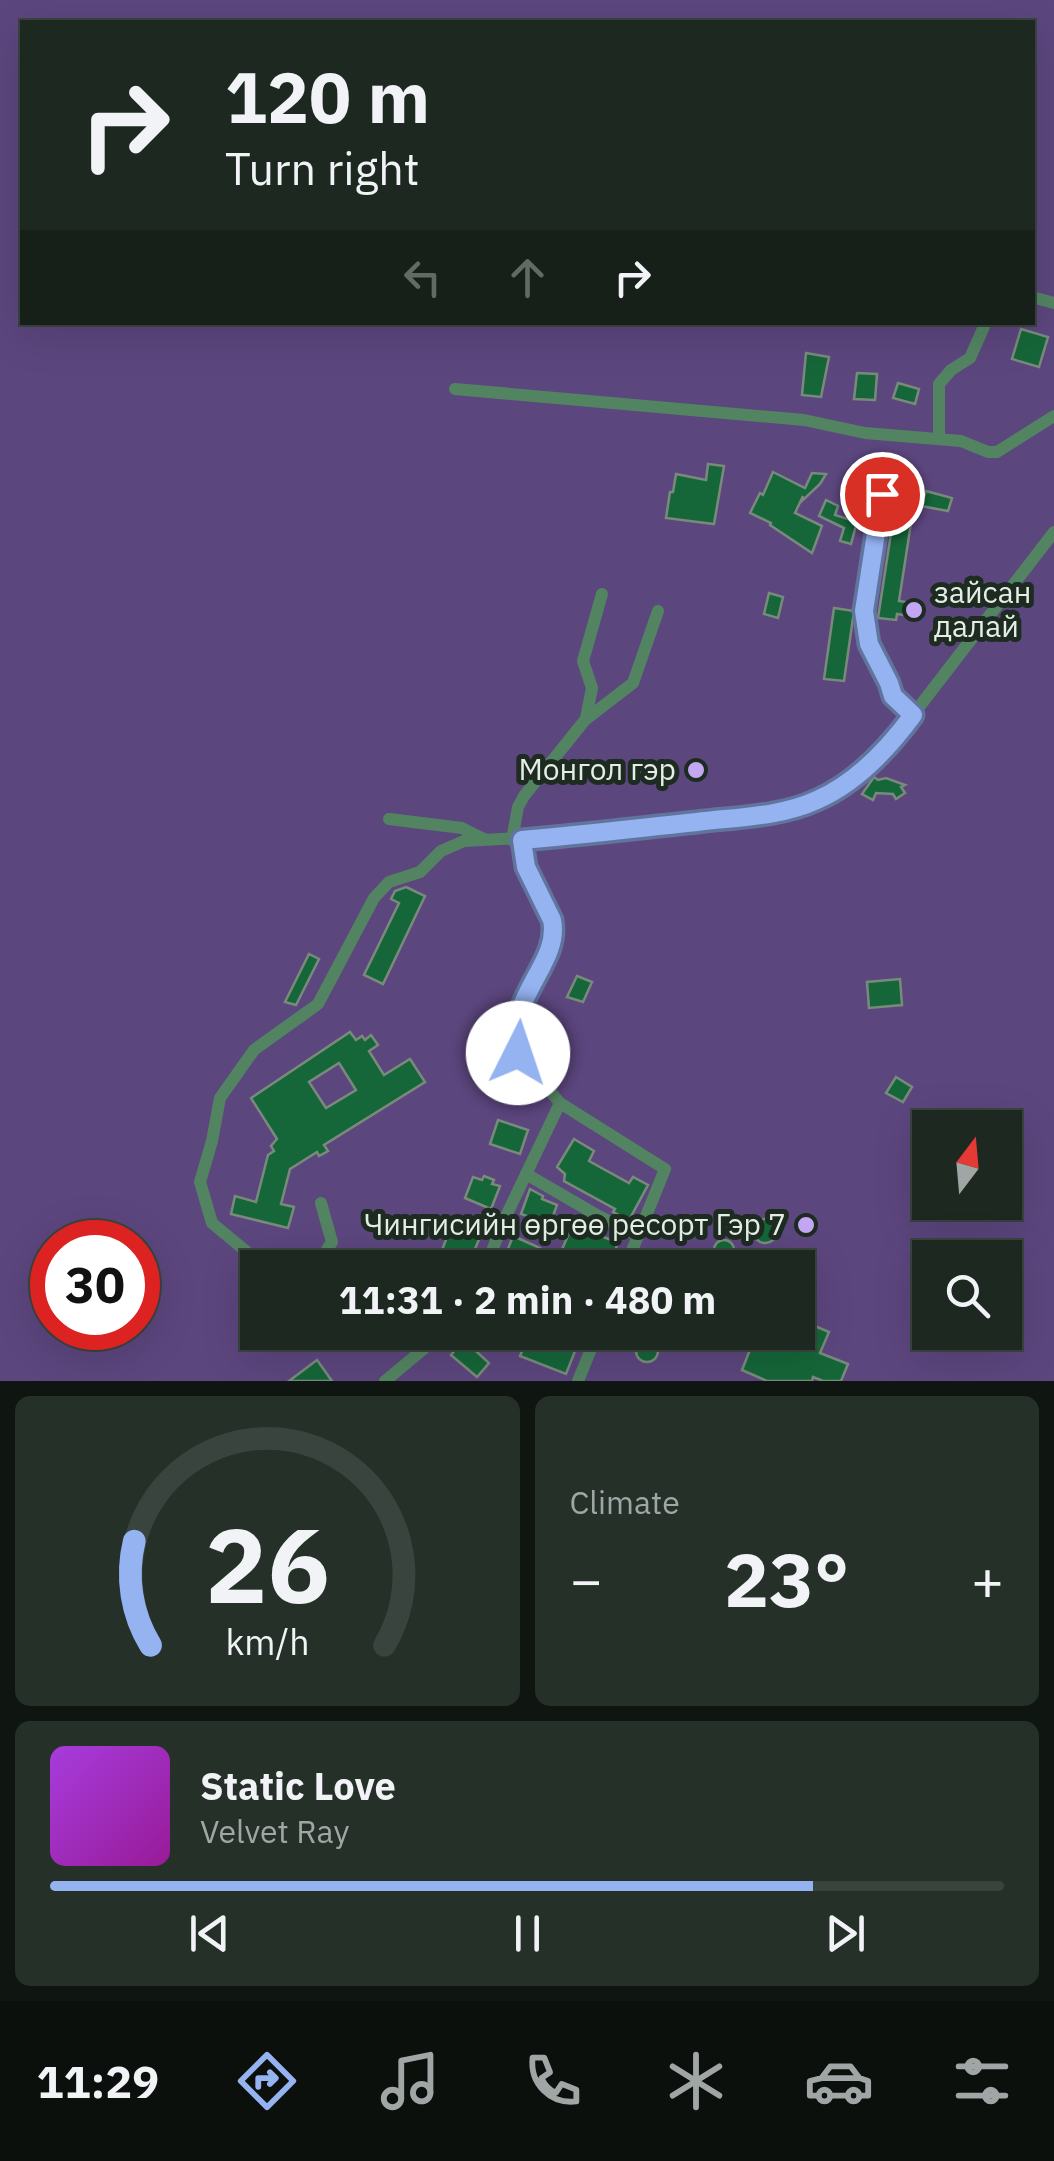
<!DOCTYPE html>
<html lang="en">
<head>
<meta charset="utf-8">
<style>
  body { margin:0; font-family:"IBM Plex Sans",sans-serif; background:#253029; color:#f1f3f6; height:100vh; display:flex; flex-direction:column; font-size:38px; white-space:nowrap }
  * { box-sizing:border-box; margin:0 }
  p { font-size:32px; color:#a0a6a5 }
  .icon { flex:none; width:55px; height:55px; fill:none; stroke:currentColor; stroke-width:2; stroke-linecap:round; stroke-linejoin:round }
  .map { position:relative; height:1381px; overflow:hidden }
  .sheet { display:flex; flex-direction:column; gap:15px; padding:15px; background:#0f1612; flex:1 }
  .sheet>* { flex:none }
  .banner { position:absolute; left:20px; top:20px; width:1015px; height:305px; border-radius:0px; box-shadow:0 10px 40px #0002,0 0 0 2px #3a443e; background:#1c2820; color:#f1f3f6; overflow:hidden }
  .needle { width:65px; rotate:16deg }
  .tools { position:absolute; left:912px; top:1110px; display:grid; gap:20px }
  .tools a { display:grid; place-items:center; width:110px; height:110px; border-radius:0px; background:#1c2820; box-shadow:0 10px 40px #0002,0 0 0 2px #3a443e; font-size:50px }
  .speed { position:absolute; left:30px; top:1220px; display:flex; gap:20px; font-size:50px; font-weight:700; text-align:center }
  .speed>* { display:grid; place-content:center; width:130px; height:130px; border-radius:50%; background:#1c2820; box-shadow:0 10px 40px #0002,0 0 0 2px #3a443e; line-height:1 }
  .speed .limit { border:15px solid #d22; background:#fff; color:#111 }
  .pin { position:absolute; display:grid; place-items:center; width:85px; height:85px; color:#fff; margin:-42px; border:5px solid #fff; border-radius:50%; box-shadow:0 2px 10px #0007 }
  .me { position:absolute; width:110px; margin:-55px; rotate:4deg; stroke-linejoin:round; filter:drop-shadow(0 0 8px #0008) }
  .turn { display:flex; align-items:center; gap:35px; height:210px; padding:0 40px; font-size:45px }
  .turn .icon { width:130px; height:130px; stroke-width:2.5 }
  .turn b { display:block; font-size:70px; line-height:85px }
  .lanes { display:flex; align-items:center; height:95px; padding:0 40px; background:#0003; justify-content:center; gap:50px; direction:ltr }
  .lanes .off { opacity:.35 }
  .big { font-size:75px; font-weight:700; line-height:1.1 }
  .sheet .tile { flex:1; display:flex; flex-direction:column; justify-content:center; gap:15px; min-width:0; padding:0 35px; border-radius:15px; background:#253029 }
  .sheet .dial { align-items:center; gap:0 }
  .dial svg { height:260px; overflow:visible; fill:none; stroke:#3a443e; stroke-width:7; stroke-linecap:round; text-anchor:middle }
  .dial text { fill:#f1f3f6; stroke:none }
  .song { display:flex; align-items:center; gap:30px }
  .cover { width:120px; height:120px; border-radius:15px; background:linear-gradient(135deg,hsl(280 70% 55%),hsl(300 70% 35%)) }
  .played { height:10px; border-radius:5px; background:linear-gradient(90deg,#95b2f1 80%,#3a443e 80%) }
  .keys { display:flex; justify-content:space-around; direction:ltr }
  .heat { display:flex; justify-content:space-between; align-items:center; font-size:55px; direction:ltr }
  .sheet .tiles { flex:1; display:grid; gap:15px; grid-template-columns:1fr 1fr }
  .tile:last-child { grid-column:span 2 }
  .trip { position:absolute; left:240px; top:1250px; width:575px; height:100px; border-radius:0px; background:#1c2820; box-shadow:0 10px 40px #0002,0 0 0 2px #3a443e; font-weight:700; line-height:100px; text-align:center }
  .menu { display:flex; height:160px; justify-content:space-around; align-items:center; background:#0b100d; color:#a0a6a5 }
  .menu .icon { width:70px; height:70px }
  .menu .selected { color:#95b2f1 }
  .menu b { font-size:45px; color:#f1f3f6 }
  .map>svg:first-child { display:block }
  .green { fill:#5c467e; fill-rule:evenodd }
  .building { fill:#156639; stroke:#798a7d; stroke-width:2.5; fill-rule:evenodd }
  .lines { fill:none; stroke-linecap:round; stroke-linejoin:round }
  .minor { stroke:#538462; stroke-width:12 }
  .route-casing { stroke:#61749d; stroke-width:25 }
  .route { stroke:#95b2f1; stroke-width:18 }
  .poi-dot { fill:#c3a7f2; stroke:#1d2b21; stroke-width:4 }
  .labels { text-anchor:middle; stroke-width:10; stroke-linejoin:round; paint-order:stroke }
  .poi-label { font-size:30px; fill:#e4ede6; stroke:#1d2b21; text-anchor:end }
</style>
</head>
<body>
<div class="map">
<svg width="1054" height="1381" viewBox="0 0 1054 1381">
  <rect width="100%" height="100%" fill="#26362b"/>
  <!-- green -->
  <path class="green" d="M0,0h1054v1381h-1054zM22,22h1010v300h-1010zM930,1128h75v74h-75zM52,1242h86v86h-86zM930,1258h75v74h-75zM258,1268h540v64h-540z"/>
  <!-- building -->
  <g class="building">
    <polygon points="1021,329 1048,337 1039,367 1012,359"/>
    <polygon points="806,353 829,357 821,397 802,395"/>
    <polygon points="857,373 877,374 875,400 854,399"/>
    <polygon points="898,383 919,389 915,404 893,398"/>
    <polygon points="708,464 724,466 714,524 666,518 670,492 673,492 676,474 706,480"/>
    <polygon points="773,472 805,488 812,473 826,474 820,484 802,501 803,496 795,513 822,526 812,553 770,525 771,523 750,513 760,493 763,495"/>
    <polygon points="926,491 952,498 948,511 921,506"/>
    <polygon points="826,500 838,506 835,515 857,522 851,544 840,541 844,528 819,516"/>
    <polygon points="895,507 913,510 899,601 906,602 904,615 897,614 896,620 878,618"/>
    <polygon points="769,593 783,597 778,618 764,614"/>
    <polygon points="834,608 854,611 844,681 824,679"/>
    <polygon points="874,777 878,780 886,778 905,785 901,787 905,793 896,799 893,794 876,793 873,800 862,794"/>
    <polygon points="406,887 425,896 383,984 364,975 399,903 391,899 395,891"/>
    <polygon points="309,954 319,959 296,1005 285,1002"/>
    <polygon points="577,976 592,982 583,1002 567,997"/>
    <polygon points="900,979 902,1005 869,1008 867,982"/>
    <path d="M350,1032l6,8 6,-4 3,4 6,-5 7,10 -9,6 15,24 26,-16 15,23 -101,63 4,6 -9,5 -2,-4 -27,17 -9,35 13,3 -6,21 -57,-14 4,-18 21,6 12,-47 6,-4 -3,-5 6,-7 -26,-41zM339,1063l17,27 -30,18 -17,-26z"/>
    <polygon points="896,1077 912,1087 903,1102 886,1093"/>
    <polygon points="498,1120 528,1130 520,1154 490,1144"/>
    <polygon points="574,1139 594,1151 589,1161 629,1183 633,1177 648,1185 629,1220 613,1212 615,1209 564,1181 565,1174 557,1167"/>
    <polygon points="484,1176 494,1180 492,1184 500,1186 491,1209 465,1198 473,1177 482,1180"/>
    <polygon points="530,1189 543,1196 542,1199 557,1205 550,1224 521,1214"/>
    <circle cx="765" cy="1231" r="12"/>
    <polygon points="573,1224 618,1243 608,1268 593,1268 560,1254"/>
    <polygon points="451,1227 480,1237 470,1261 442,1250"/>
    <polygon points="513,1236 540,1248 533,1268 504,1259"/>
    <circle cx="724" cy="1250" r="10"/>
    <polygon points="798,1319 829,1332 820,1353 848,1364 841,1381 823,1381 813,1377 812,1381 767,1381 742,1370 757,1332 798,1332"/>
    <polygon points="530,1332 544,1332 577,1346 566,1374 520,1356"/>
    <polygon points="467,1336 481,1347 477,1352 489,1363 477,1377 451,1355"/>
    <circle cx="647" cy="1351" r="11"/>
    <polygon points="317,1360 332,1381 289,1381"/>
  </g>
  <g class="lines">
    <!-- minor -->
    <g class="minor">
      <polyline points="1032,297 1054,303"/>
      <polyline points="455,389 804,420 865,433 961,441 988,452 997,452 1054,416"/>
      <polyline points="939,438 939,384 951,370 970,358 986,322"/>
      <polyline points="882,495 864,611 869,644 889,683 893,696 913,715"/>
      <polyline points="586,718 592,688 583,661 602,594"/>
      <polyline points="389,819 462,828 484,839"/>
      <polyline points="512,840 518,807 524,796 585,720 633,683 658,611"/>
      <polyline points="560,1103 665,1169 625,1268"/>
      <polyline points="526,1174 595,1214 638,1236"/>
      <polyline points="299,1268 254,1258 212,1223 200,1182 212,1141 220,1098 254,1050 318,1004 374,898 389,882 420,872 441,851 464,841 558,836 751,816 798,807 818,800 845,784 873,762 909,720 1054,532"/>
      <polyline points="315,1268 332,1242 321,1203"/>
      <path d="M485,1268l21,-52 54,-113 -42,-50c-13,-56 43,-88 34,-133l-26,-53 -4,-28"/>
      <polyline points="385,1381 444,1332"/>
      <polyline points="578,1381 598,1332"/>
    </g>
  </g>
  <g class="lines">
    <!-- route casing -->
    <g class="route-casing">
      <path id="route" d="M518,1053c-13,-57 43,-89 34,-133l-26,-53 -4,-27c58,-5 117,-12 175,-18 40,-5 83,-5 120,-22 39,-17 71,-51 96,-85l-20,-19 -4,-13 -20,-39 -5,-33 18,-117"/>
    </g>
    <!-- route -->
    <use href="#route" class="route"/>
  </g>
  <!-- markers -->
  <g class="poi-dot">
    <circle cx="914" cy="610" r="10"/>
    <circle cx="696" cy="770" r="10"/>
    <circle cx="806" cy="1225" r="10"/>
  </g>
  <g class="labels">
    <!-- poi labels -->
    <g class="poi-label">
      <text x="934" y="603" text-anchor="start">зайсан<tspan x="934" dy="34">далай</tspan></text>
      <text x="676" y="780">Монгол гэр</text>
      <text x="786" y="1235">Чингисийн өргөө ресорт Гэр 7</text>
    </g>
  </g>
</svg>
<div class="tools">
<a><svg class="needle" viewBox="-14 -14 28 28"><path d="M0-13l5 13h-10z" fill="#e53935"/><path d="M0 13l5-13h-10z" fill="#a0a6a5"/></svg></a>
<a><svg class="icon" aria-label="search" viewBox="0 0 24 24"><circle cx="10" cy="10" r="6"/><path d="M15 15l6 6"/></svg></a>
</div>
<div class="speed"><div class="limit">30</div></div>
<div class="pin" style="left:882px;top:494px;background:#d93025"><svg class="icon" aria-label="arrive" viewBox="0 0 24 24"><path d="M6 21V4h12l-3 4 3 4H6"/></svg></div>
<svg class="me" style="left:518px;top:1053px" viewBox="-20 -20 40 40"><circle r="19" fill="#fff"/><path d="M0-13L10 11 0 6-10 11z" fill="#95b2f1"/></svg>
<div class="trip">11:31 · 2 min · 480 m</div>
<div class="banner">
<div class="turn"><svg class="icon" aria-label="right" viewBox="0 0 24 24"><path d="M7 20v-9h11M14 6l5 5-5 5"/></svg><div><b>120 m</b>Turn right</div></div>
<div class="lanes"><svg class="icon off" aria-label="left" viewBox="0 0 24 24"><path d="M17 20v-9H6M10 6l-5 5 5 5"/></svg><svg class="icon off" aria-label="ahead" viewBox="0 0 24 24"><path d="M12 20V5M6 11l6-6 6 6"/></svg><svg class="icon" aria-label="right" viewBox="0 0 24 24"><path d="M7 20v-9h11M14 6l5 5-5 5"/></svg></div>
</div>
</div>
<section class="sheet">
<div class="tiles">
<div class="tile dial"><svg viewBox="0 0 100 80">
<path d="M14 69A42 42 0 1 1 86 69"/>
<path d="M14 69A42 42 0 0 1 9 37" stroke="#95b2f1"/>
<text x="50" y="56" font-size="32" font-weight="700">26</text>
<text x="50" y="72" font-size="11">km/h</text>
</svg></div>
<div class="tile"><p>Climate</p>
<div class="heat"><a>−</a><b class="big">23°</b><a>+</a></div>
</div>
<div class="tile">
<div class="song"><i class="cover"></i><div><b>Static Love</b><p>Velvet Ray</p></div></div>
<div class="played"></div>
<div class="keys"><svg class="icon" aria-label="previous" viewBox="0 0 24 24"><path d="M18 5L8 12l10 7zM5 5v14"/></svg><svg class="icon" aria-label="pause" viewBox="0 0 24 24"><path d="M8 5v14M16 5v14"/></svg><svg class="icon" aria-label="next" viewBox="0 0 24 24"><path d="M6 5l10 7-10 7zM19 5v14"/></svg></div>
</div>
</div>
</section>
<nav class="menu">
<b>11:29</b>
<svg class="icon selected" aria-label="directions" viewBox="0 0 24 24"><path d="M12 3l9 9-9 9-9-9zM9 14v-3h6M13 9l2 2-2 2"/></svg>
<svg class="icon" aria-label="music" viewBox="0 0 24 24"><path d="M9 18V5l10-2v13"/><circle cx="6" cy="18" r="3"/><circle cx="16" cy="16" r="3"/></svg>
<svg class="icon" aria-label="phone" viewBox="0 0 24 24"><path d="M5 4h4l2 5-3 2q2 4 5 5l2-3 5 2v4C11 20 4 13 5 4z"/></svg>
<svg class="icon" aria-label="climate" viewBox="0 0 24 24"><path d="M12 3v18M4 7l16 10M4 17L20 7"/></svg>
<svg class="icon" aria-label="car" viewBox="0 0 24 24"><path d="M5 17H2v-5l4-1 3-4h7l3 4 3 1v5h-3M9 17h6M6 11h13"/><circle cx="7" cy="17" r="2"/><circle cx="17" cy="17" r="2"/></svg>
<svg class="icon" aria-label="filters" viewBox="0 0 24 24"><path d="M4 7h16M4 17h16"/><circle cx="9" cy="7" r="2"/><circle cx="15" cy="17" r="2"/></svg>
</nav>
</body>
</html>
